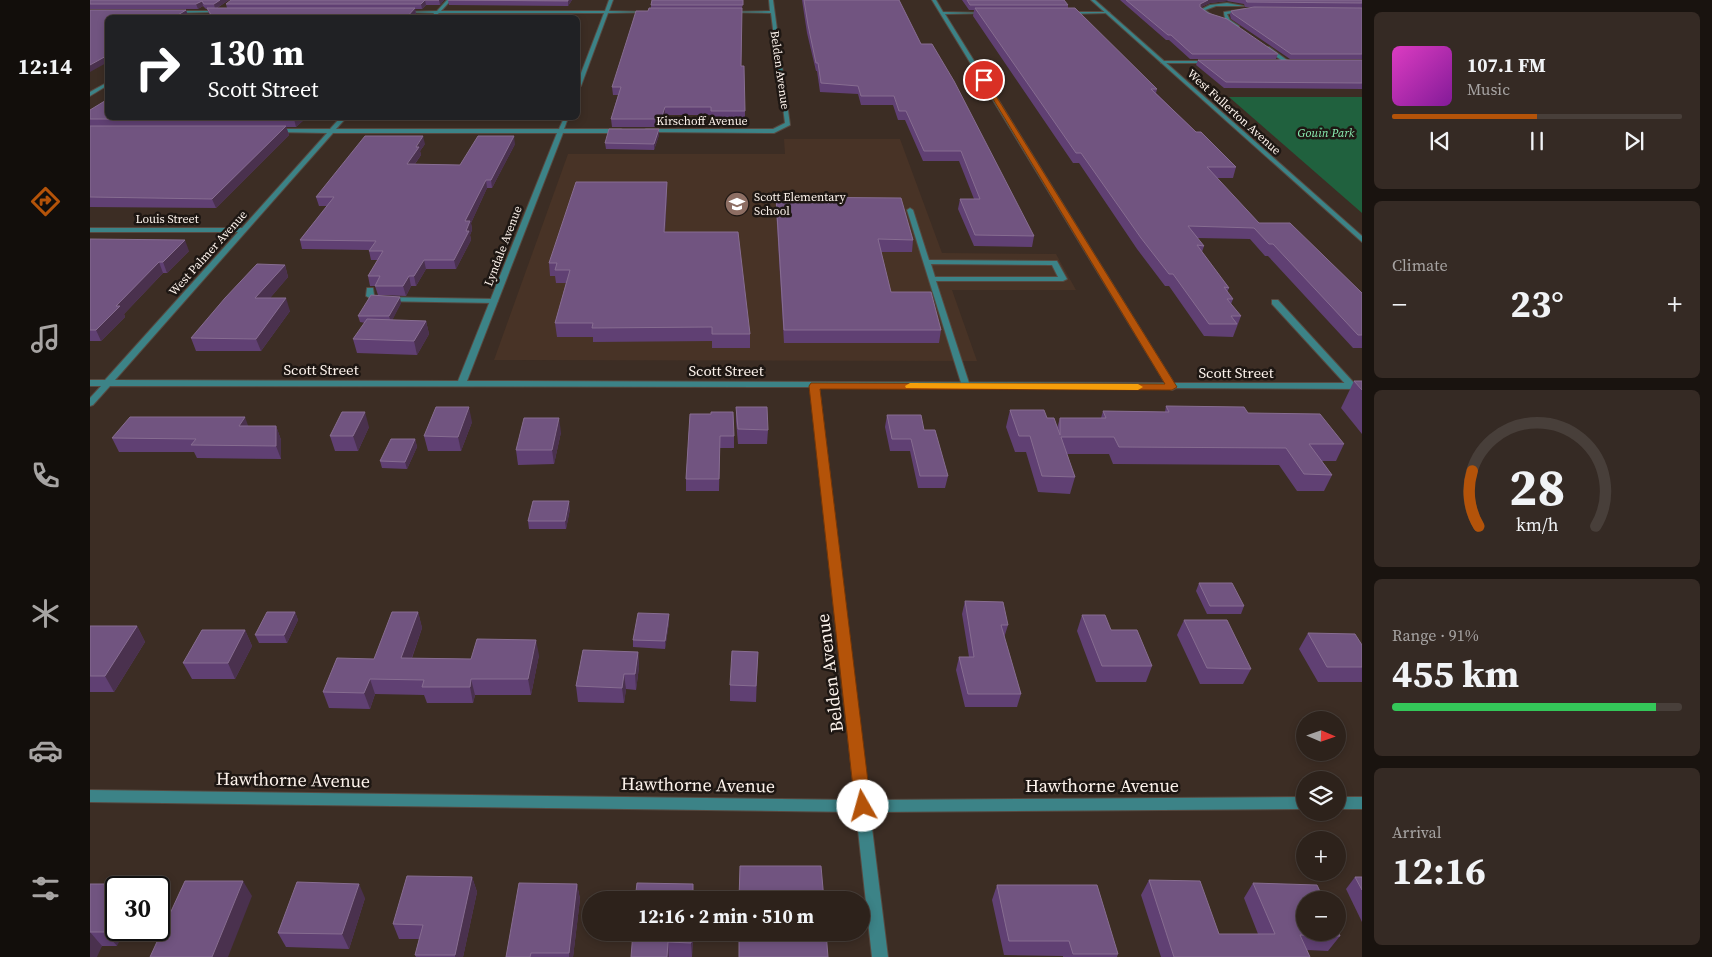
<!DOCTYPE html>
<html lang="en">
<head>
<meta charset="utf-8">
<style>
  body { margin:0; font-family:"Source Serif 4",serif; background:#352a24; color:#f1f3f6; height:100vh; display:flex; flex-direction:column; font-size:19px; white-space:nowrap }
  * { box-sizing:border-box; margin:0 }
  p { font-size:16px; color:#a7a4a3 }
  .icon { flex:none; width:28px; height:28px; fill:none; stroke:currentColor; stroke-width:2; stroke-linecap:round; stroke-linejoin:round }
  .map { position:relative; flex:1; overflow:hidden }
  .details { display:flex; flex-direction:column; gap:12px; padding:12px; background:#19130f; width:350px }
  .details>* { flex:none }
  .banner { position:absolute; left:15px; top:15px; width:475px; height:105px; border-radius:8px; box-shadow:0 2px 8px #0003,0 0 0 1px #483f3a; background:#202124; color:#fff; overflow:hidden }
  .needle { width:32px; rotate:92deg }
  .buttons { position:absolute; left:1206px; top:711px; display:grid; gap:10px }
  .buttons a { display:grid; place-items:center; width:50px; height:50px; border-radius:50%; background:#2d221b; box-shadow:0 2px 8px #0003,0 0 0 1px #483f3a; font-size:25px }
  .speed { position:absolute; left:15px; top:876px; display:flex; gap:10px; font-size:25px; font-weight:700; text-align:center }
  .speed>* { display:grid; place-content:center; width:65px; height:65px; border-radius:50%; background:#2d221b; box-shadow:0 2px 8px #0003,0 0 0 1px #483f3a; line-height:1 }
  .speed .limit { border:2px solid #111; border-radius:8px; background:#fff; color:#111 }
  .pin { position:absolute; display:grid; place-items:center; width:42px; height:42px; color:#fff; margin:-21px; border:2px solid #fff; border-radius:50%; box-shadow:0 1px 5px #0007 }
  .me { position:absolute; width:55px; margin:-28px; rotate:353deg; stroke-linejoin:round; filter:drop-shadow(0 0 4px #0008) }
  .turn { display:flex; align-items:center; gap:18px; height:105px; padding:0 20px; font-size:22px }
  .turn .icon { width:65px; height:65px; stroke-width:2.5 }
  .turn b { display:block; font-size:35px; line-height:42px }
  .big { font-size:38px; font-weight:700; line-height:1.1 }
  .details .widget { flex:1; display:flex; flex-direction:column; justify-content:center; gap:8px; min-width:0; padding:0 18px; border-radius:8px; background:#352a24 }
  .details .dial { align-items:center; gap:0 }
  .dial svg { height:130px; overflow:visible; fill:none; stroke:#483f3a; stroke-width:7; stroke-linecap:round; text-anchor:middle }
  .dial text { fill:#f1f3f6; stroke:none }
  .song { display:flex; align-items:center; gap:15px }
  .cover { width:60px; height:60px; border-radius:8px; background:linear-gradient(135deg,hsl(310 70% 55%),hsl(290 70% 35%)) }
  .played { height:5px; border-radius:2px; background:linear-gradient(90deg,#b45309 50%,#483f3a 50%) }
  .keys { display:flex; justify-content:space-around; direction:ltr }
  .heat { display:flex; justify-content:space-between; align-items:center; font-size:28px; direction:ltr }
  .charge { height:8px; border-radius:4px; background:linear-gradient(90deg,#34c759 91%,#483f3a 0) }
  .trip { position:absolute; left:492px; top:891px; width:288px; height:50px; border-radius:25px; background:#2d221b; box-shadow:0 2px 8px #0003,0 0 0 1px #483f3a; font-weight:700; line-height:50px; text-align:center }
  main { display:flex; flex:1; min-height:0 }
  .tabs { display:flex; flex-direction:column; width:90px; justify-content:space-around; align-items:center; background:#120e0b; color:#a7a4a3 }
  .tabs .icon { width:35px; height:35px }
  .tabs .selected { color:#b45309 }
  .tabs b { font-size:22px; color:#f1f3f6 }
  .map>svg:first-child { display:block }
  .built { fill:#483326 }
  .green { fill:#20613e }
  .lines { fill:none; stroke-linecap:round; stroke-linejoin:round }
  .service-casing { stroke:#574940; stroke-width:2 }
  .minor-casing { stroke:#574940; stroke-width:2 }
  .tertiary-casing { stroke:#574940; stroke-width:2 }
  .service { fill:#3c8387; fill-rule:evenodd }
  .minor { fill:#3c8387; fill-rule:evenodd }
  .tertiary { fill:#3c8387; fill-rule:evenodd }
  .wall { fill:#604073 }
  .shaded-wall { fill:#4a314e }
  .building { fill:#715480; stroke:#876d91 }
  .route { fill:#b45309; stroke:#753606 }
  .slow { fill:#f59e0b }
  .labels { text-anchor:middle; stroke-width:5; stroke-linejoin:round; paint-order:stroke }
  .far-street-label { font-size:12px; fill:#fdf3ec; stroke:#1e1713 }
  .far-park-label { font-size:12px; font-style:italic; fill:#8cf1b5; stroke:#1e1713 }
  .far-poi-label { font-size:12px; fill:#fdf3ec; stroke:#1e1713; text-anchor:start }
  .street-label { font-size:15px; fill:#fdf3ec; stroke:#1e1713 }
  .near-street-label { font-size:18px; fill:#fdf3ec; stroke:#1e1713 }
</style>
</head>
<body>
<main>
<nav class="tabs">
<b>12:14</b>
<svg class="icon selected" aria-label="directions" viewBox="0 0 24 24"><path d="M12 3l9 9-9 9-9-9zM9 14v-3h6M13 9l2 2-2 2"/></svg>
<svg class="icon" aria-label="music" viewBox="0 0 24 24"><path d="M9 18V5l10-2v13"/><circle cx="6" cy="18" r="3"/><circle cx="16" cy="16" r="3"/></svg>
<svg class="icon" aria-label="phone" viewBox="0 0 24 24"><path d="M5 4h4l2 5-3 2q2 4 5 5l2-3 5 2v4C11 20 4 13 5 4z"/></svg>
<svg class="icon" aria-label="climate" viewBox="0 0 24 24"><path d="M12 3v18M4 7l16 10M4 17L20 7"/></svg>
<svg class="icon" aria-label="car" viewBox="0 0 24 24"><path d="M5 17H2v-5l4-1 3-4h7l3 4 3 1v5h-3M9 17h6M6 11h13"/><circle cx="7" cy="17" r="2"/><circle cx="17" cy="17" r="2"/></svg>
<svg class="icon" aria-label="filters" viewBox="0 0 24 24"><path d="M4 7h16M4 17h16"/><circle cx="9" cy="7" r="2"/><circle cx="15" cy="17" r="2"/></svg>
</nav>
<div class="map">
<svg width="1272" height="957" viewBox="0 0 1272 957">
  <rect width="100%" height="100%" fill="#3c2d24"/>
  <!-- built -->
  <polygon class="built" points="694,139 810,139 852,253 966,254 986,290 862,290 887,361 404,360 478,154 695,154"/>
  <!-- green -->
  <polygon class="green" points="1139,97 1272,97 1272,213"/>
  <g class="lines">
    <!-- service casing -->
    <g class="service-casing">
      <g id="service">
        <path d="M820,208l3,2 16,50 125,1h3l10,18 -4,2h-127l34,105 -1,2 -3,1 -4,-3 -55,-176zM841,264l121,1 6,12h-123z"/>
        <polygon points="277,288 283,288 284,295 287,297 404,299 408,301 404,303 285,301 276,296"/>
        <polygon points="1182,300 1188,300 1265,384 1266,386 1265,388 1259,388 1182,304"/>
      </g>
    </g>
    <!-- minor casing -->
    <g class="minor-casing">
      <g id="minor">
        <polygon points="357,0 361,0 351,11 515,11 519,0 523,0 519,11 561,12 518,13 491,86 488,88 488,81 514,13 349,13 345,16 343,15 344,13 311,12 347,11"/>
        <polygon points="679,0 683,0 700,125 684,133 554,132 553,131 556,129 683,129 695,123 681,13 636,12 680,11"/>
        <path d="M842,0h4l7,12 45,1 -43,1 229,369h188v6l-186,-1 -4,2 -4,-2 -349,-1 50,413 436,-3v12l-435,3 18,145h-16l-16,-145 -766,-10v-12l765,10 -45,-413 -700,-1 -17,19 -3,1v-8l11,-12h-11v-6h15l133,-148h-148v-4h152l85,-95 -56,-1 -1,-1 3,-2h57l10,-11h6l-10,11h223l5,-11h4l-4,11h57l3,2 -3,2h-58l-96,248 698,2zM243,133h224l-99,248 -343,-1z"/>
        <polygon points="1137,3 1154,6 1126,6 1115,10 1122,15 1121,17 1110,10 1120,5"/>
        <path d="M1155,9v2l-18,3 3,6 9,6v2c-9,-1 -15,-8 -15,-16z"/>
        <polygon points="83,11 131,11 133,12 82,13"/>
        <polygon points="976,12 1018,12 1020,13 975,14"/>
        <polygon points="1175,47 1179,47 1201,63 1197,64 1175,49"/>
        <polygon points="1073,61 1119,61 1121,62 1119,63 1071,63"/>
        <polygon points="18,82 18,85 0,96 0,92"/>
        <rect x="1248" y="797" width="24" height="12"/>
      </g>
    </g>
    <!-- tertiary casing -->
    <g class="tertiary-casing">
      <polygon id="tertiary" points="1001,0 1005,0 1272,236 1272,242"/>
    </g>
    <!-- service -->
    <use href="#service" class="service"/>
    <!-- minor -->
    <use href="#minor" class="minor"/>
    <!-- tertiary -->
    <use href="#tertiary" class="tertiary"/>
  </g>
  <!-- wall -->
  <g class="wall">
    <polygon points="0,0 139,0 127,8 137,8 136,4 354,0 350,5 336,5 332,9 325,9 326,15 324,18 121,18 117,9 116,9 113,6 108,9 0,9"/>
    <polygon points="358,0 482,0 478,6 359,5"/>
    <polygon points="653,0 652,9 651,66 655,111 655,119 621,119 621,115 575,115 571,127 522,127 521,119 528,95 523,95 522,87 561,8 561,5"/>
    <polygon points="712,0 809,0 831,44 944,236 942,247 884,246 868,209 870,199 884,199 869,161 833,161 815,120 808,120 803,105 771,105 768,94 730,92 727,71 726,71 717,33"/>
    <polygon points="872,0 974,0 978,5 978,8 1067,89 1066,93 1106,132 1146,167 1143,178 1126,178 1169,223 1272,293 1272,348 1263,348 1178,256 1175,256 1160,239 1107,238 1114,246 1112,252 1139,288 1137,292 1143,299 1141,304 1151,316 1143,337 1114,336 1079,286 1075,286 1047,249 989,163 983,163 883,16 884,10 879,10"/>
    <polygon points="1030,0 1272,0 1272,8 1155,7 1154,4 1137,1 1120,3 1111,7 1118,13 1188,54 1186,59 1100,59 1079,40 1076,40"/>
    <polygon points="1272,8 1272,59 1200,59 1141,19 1140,15 1141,11"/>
    <polygon points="1108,60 1272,60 1272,89 1134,88 1106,65"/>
    <polygon points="0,110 18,118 216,118 206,127 196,127 199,135 126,208 0,207"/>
    <polygon points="569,129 569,135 564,150 516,149 515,143"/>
    <polygon points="335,144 330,151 331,155 325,164 370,165 425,144 402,188 397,188 381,223 382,230 380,235 381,240 366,269 336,269 326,286 321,286 316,296 288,295 285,286 280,286 278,276 288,260 281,260 279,251 279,250 212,249 210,240 237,206 229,206 226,197"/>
    <polygon points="577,182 577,193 575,232 660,334 660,348 622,348 622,341 503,342 503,337 467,337 465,323 476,283 466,283 465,276 460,276 459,263"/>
    <polygon points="686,197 823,240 822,252 791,252 801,292 851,330 849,343 694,343 686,209"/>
    <polygon points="0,239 99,251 77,273 73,273 34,314 35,317 11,341 0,341"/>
    <polygon points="195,265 198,277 180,298 200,311 171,351 106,351 101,338"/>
    <polygon points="311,303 302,320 336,321 339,334 327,355 267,353 263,339 275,323 270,322 268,316"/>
    <polygon points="1264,381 1272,381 1272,434 1251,408"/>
    <polygon points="1076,406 1158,413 1254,444 1246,461 1232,461 1242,475 1234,491 1207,491 1189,465 1023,464 1019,454 977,454 985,477 980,494 948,492 936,452 925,452 916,427 920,410 957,418 967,428 970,418 1011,418 1013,411 1075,412"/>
    <polygon points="646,407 678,430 677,444 648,444 646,421"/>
    <polygon points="600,414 644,436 644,448 630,448 629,491 596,491 596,479"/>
    <polygon points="797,415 834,430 858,476 855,488 828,488 820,451 800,451 795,427"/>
    <polygon points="382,422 371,451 338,451 334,436"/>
    <polygon points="158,426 186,426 191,440 191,459 107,458 104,452 29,452 22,438"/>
    <polygon points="279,427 268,451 245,451 240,436"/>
    <polygon points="471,432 464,464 428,465 426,450"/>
    <polygon points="325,439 327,447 317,469 292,468 290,461"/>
    <polygon points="480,509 476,529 439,529 438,521"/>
    <polygon points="1109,583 1154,606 1151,614 1117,614 1106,591"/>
    <polygon points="875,601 918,625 914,638 931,694 927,707 875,707 866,670 869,657 879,657 872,614"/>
    <polygon points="205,612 208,620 197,643 169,643 165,635"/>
    <polygon points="328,612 332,628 322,658 381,659 449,655 441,695 385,695 383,703 337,703 334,695 285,694 280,709 239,708 233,692 284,659"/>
    <polygon points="579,614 579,622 575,649 543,647 543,640"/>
    <polygon points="992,615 1021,630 1062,666 1056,682 1006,682 987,631"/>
    <polygon points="1094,620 1161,669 1153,684 1110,684 1087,635"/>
    <polygon points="0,626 47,626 55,642 24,692 0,692"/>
    <polygon points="155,630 162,646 145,679 102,679 93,663"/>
    <polygon points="1218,633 1272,667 1272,682 1228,682 1209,649"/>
    <polygon points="548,652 549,667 546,690 536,689 534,703 488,702 486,686"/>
    <polygon points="668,652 666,702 640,701 640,685"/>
    <polygon points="382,877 387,892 373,957 326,957 325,955 329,939 309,939 303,924"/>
    <polygon points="1265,877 1272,877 1272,922 1256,889"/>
    <polygon points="1059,880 1129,934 1168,934 1154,898 1163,883 1250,936 1238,951 1217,950 1220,957 1071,957 1051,895"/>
    <polygon points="0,884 39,884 41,888 26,888 27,946 12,946 0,957"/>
    <polygon points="487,884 490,899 483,957 416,957"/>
    <polygon points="907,885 1028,954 1027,957 973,957 973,956 914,955 902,900"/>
    <polygon points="275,898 259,949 196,947 188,933"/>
    <polygon points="603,932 602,957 541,957"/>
  </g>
  <!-- shaded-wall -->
  <g class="shaded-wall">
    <polygon points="130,0 139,0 125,9 124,4"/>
    <polygon points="335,0 336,5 332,9 331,4"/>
    <polygon points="349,0 354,0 350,5"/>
    <polygon points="478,0 482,0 478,6"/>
    <polygon points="1118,0 1138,0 1137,1 1120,3 1109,8 1110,4"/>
    <polygon points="112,1 113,6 108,9 106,4"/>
    <polygon points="325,8 326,15 324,18 316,18"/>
    <polygon points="96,10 98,15 94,18 83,18"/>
    <polygon points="18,55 18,62 0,72 0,65"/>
    <polygon points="575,107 575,115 571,127 571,119"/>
    <polygon points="205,118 216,118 206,127 204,119"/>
    <polygon points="196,126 199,135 126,208 122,199"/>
    <polygon points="569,129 569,135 564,150 564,144"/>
    <polygon points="333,136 335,144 330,151 331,155 319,172 317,164"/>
    <polygon points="424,136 425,144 402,188 401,180"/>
    <polygon points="396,180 397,188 381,223 382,230 380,235 381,240 366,269 364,260 375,221"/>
    <polygon points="577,182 577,193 574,244 574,232"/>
    <polygon points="95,240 99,251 77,273 73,262"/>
    <polygon points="334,260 336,269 326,286 324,276"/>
    <polygon points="69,262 73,273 34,314 35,317 11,341 6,330 26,306"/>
    <polygon points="195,265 198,277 169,311 165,298"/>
    <polygon points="319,276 321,286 316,296 313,286"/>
    <polygon points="310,297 311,303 301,323 299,316"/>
    <polygon points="196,298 200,311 171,351 166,339"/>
    <polygon points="336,321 339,334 327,355 324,341"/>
    <polygon points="379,407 382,422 371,451 368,437"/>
    <polygon points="275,412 279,427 268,451 263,436"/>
    <polygon points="155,417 160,431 149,426"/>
    <polygon points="469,418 471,432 464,464 462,450"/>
    <polygon points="186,426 191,440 191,459 186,446"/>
    <polygon points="325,439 327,447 317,469 315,462"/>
    <polygon points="479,501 480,509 476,529 475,521"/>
    <polygon points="205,612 208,620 197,643 194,635"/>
    <polygon points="328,612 332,628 316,674 311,658"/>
    <polygon points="579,614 579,622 575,649 575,641"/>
    <polygon points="47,626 55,642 24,692 15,676"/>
    <polygon points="155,630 162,646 145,679 138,663"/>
    <polygon points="446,640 449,655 441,695 438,679"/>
    <polygon points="548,652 549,667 546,690 545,674"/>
    <polygon points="534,674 536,689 534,703 532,688"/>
    <polygon points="280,679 285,694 280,709 274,693"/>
    <polygon points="381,679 385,695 383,703 380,687"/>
    <polygon points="382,877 387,892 373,957 365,957 365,955"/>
    <polygon points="153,881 162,896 138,957 122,957"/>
    <polygon points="269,884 275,898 259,949 252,934"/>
    <polygon points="487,884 490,899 483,957 479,957 479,953"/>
    <polygon points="26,909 26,930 35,930 27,946 15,932"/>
    <polygon points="0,932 12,946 7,957 0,957"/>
    <polygon points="602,932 603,932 602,957 601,943"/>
    <polygon points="578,942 579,957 577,957"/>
  </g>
  <!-- building -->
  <g class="building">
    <polygon points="0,0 130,0 124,4 114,4 112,1 106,4 0,4"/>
    <polygon points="141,0 349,0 335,0 331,4 136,4"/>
    <polygon points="358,0 478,0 478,1"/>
    <polygon points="562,0 653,0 653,5 561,5"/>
    <polygon points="714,0 809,0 831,44 842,44 864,81 944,236 885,235 870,199 890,199 871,151 834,151 816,111 809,111 804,96 771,96 768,86 731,83 728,63 726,63 718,25"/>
    <polygon points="877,0 974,0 978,5 880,5"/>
    <polygon points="1036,0 1118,0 1110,4 1110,7 1118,13 1137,19 1188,54 1102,54 1081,35 1078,35"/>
    <polygon points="1156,0 1272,0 1272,3 1157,2"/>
    <polygon points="1164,7 1272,8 1272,54 1201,54 1143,14 1141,11"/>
    <polygon points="117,8 325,8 316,18 123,18"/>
    <polygon points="559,8 652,8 651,66 654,66 655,111 621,111 621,107 575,107 571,119 521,119 531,87 522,87 542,24 546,11 558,11"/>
    <polygon points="885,8 985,8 1067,89 1061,89 1106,132 1111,132 1146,167 1117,167 1169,223 1200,223 1272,293 1272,335 1268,335 1183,244 1179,244 1164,228 1098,226 1114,246 1107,245 1139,288 1134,287 1143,299 1137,299 1151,316 1141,316 1147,324 1119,324 1083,274 1079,274 1051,238 991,153 986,153"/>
    <polygon points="0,10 96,10 83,18 18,18 18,55 0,65"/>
    <polygon points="1108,60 1272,60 1272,83 1136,82"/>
    <polygon points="18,99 18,118 205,118 204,119 0,119 0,110"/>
    <polygon points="0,126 196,126 122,199 0,197"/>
    <polygon points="519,129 569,129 564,144 515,143"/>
    <polygon points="275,136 333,136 326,147 329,147 317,164 370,165 388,136 424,136 401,180 396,180 375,221 380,221 376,231 379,231 364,260 334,260 324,276 319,276 313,286 285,286 290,276 278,276 293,251 279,251 286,241 210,240 244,197 226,197"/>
    <polygon points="486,182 577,182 574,232 648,232 660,334 622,334 622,327 502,328 503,323 465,323 480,270 465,270 467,263 459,263"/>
    <polygon points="686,197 811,198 823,240 788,239 801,292 841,292 851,330 694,330"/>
    <polygon points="0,239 95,240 73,262 69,262 26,306 30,306 6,330 0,330"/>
    <polygon points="167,264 195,265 165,298 196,298 166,339 101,338 135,298"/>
    <polygon points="281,295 310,297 299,316 268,316"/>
    <polygon points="277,319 336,321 324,341 263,339"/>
    <polygon points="1264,381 1272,381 1272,390"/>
    <polygon points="1076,406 1154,407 1158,413 1230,414 1254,444 1219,444 1242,475 1214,474 1196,448 1029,447 1024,437 971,437 985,477 952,476 940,436 929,436 920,410 954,410 957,418 964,418 970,435 970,418 1016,418 1013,411 1079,412"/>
    <polygon points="346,407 379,407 368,437 334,436"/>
    <polygon points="646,407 677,407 678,430 648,429"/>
    <polygon points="252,412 275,412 263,436 240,436"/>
    <polygon points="621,412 643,412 644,436 630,436 629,479 596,479 600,414 621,414"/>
    <polygon points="797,415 831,415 834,430 845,430 858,476 830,476 821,439 802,439"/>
    <polygon points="40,417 155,417 149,426 186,426 186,446 101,445 106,439 22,438"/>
    <polygon points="434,418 469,418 462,450 426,450"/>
    <polygon points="301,439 325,439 315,462 290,461"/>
    <polygon points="443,501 479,501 475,521 438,521"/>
    <polygon points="1109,583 1142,583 1154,606 1120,606"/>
    <polygon points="875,601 913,602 918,625 911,625 931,694 878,694 869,657 884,657"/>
    <polygon points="177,612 205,612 194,635 165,635"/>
    <polygon points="302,612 328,612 311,658 381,659 387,639 446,640 438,679 381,679 380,687 332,687 334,680 280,679 274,693 233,692 247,658 284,659"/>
    <polygon points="548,613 579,614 575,641 543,640"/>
    <polygon points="992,615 1015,615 1021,630 1047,630 1062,666 1012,666"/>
    <polygon points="1094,620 1137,620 1161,669 1117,668"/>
    <polygon points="0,626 47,626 15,676 0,676"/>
    <polygon points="112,630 155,630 138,663 93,663"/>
    <polygon points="1218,633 1265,634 1272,645 1272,667 1237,667"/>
    <polygon points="493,650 548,652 545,674 534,674 532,688 486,686"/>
    <polygon points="642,651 668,652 666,686 640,685"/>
    <polygon points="650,866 731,866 734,900 649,900"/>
    <polygon points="317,876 382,877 365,955 325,955 333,925 303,924"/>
    <polygon points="1265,877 1272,877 1272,890"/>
    <polygon points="1059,880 1110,881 1129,934 1185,934 1163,883 1227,885 1234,900 1215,900 1215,932 1248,932 1248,930 1250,936 1210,935 1220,957 1084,957"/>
    <polygon points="95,881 153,881 122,957 60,957"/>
    <polygon points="207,882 269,884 252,934 188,933"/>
    <polygon points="429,883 487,884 479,953 441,953 440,957 416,957"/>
    <polygon points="547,883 603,884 603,900 545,900"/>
    <polygon points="0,884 39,884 37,888 26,888 26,909 15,932 0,932"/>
    <polygon points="907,885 1007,885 1028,954 983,954 979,941 919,941"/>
    <polygon points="543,932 602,932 601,943 578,942 577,957 541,957"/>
    <polygon points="649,932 736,932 738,957 649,957"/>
  </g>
  <!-- route -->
  <polygon class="route" points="891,79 896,80 1087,387 1082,390 730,389 781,806 779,811 773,813 767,811 765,806 719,386 721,383 1075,384"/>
  <!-- slow -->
  <polygon class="slow" points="820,383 1048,384 1053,387 1048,390 816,388 815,386"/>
  <!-- icons -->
  <defs>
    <g id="school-disc" transform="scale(1.25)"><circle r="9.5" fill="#8d6e63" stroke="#1e1713"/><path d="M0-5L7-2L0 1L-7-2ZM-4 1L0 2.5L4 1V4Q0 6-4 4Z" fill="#fff"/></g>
  </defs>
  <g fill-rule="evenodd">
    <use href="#school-disc" x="647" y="204"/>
  </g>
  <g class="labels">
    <!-- far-street labels -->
    <g class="far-street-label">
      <text transform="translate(690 70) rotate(82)" y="4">Belden Avenue</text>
      <text transform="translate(1144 112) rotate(42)" y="4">West Fullerton Avenue</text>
      <text x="612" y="125">Kirschoff Avenue</text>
      <text x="77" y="223">Louis Street</text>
      <text transform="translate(413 246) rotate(-69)" y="4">Lyndale Avenue</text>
      <text transform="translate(118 253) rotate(-48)" y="4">West Palmer Avenue</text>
    </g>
    <!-- far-park labels -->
    <g class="far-park-label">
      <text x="1236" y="137">Gouin Park</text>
    </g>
    <!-- far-poi labels -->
    <g class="far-poi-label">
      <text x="664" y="201">Scott Elementary<tspan x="664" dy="14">School</tspan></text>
    </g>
    <!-- street labels -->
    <g class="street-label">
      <text x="231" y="375">Scott Street</text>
      <text x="636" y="376">Scott Street</text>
      <text x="1146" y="378">Scott Street</text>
    </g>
    <!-- near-street labels -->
    <g class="near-street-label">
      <text transform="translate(740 673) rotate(-97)" y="6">Belden Avenue</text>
      <text transform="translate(203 780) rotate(1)" y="6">Hawthorne Avenue</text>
      <text transform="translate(608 785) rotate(1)" y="6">Hawthorne Avenue</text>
      <text x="1012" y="792">Hawthorne Avenue</text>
    </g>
  </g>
</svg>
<div class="buttons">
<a><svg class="needle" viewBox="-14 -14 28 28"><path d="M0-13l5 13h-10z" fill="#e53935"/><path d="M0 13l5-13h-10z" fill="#a7a4a3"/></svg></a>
<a><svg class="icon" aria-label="layers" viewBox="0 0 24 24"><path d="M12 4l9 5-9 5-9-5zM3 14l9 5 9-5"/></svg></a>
<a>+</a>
<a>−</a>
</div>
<div class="speed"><div class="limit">30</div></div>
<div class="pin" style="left:894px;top:80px;background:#d93025"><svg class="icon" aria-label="arrive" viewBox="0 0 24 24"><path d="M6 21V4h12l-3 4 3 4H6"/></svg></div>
<svg class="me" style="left:773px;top:806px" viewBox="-20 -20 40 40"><circle r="19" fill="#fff"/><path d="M0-13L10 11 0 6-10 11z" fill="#b45309"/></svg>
<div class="trip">12:16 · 2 min · 510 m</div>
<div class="banner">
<div class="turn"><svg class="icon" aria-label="right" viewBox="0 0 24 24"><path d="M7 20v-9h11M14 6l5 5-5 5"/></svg><div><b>130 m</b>Scott Street</div></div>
</div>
</div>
<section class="details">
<div class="widget">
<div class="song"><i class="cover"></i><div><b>107.1 FM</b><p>Music</p></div></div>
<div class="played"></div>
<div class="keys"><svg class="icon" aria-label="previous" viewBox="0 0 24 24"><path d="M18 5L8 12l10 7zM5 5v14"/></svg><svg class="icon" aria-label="pause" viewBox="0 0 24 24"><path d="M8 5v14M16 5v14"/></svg><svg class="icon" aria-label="next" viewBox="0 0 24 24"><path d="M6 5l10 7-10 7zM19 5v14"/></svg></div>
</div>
<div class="widget"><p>Climate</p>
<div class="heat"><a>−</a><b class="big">23°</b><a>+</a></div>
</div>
<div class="widget dial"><svg viewBox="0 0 100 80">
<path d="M14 69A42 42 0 1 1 86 69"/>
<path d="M14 69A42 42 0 0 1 10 35" stroke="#b45309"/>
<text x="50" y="56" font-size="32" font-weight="700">28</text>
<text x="50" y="72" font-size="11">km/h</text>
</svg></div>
<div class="widget"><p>Range · 91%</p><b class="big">455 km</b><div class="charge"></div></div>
<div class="widget"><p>Arrival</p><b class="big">12:16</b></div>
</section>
</main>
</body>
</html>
